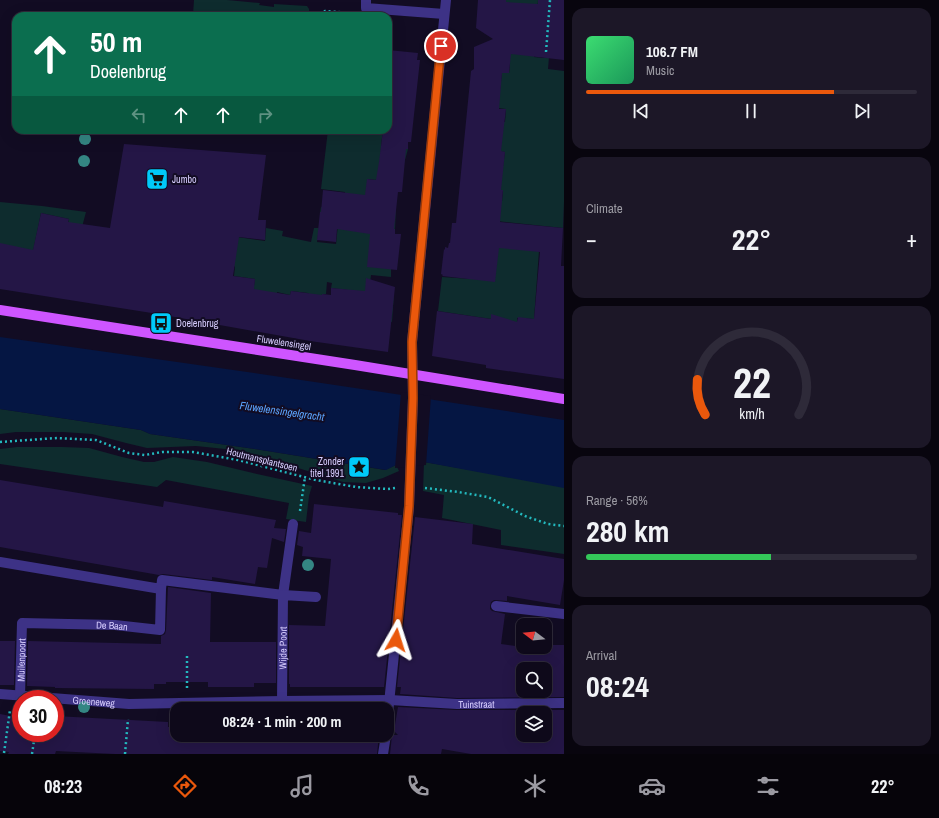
<!DOCTYPE html>
<html lang="en">
<head>
<meta charset="utf-8">
<style>
  body { margin:0; font-family:"Archivo Narrow",sans-serif; background:#1c1727; color:#f1f3f6; height:100vh; display:flex; flex-direction:column; font-size:15px; white-space:nowrap }
  * { box-sizing:border-box; margin:0 }
  p { font-size:13px; color:#9b9aa2 }
  .icon { flex:none; width:22px; height:22px; fill:none; stroke:currentColor; stroke-width:2; stroke-linecap:round; stroke-linejoin:round }
  .map { position:relative; flex:1; overflow:hidden }
  .side { display:flex; flex-direction:column; gap:8px; padding:8px; background:#08050e; width:375px }
  .side>* { flex:none }
  .hud { position:absolute; left:12px; top:12px; width:380px; height:122px; border-radius:12px; box-shadow:0 4px 16px #0002,0 0 0 1px #2e2a39; background:#0b6e4f; color:#fff; overflow:hidden }
  .needle { width:26px; rotate:286deg }
  .fabs { position:absolute; left:516px; top:618px; display:grid; gap:8px }
  .fabs a { display:grid; place-items:center; width:36px; height:36px; border-radius:8px; background:#0e091a; box-shadow:0 4px 16px #0002,0 0 0 1px #2e2a39; font-size:20px }
  .speed { position:absolute; left:12px; top:690px; display:flex; gap:8px; font-size:20px; font-weight:700; text-align:center }
  .speed>* { display:grid; place-content:center; width:52px; height:52px; border-radius:50%; background:#0e091a; box-shadow:0 4px 16px #0002,0 0 0 1px #2e2a39; line-height:1 }
  .speed .limit { border:6px solid #d22; background:#fff; color:#111 }
  .pin { position:absolute; display:grid; place-items:center; width:34px; height:34px; color:#fff; margin:-17px; border:2px solid #fff; border-radius:50%; box-shadow:0 1px 4px #0007 }
  .me { position:absolute; width:44px; margin:-22px; rotate:6deg; stroke-linejoin:round; filter:drop-shadow(0 0 3px #0008) }
  .turn { display:flex; align-items:center; gap:14px; height:84px; padding:0 12px; font-size:18px }
  .turn .icon { width:52px; height:52px; stroke-width:2.5 }
  .turn b { display:block; font-size:28px; line-height:34px }
  .lanes { display:flex; align-items:center; height:38px; padding:0 12px; background:#0003; justify-content:center; gap:20px; direction:ltr }
  .lanes .off { opacity:.35 }
  .big { font-size:30px; font-weight:700; line-height:1.1 }
  .side .card { flex:1; display:flex; flex-direction:column; justify-content:center; gap:6px; min-width:0; padding:0 14px; border-radius:12px; background:#1c1727 }
  .side .dial { align-items:center; gap:0 }
  .dial svg { height:104px; overflow:visible; fill:none; stroke:#2e2a39; stroke-width:7; stroke-linecap:round; text-anchor:middle }
  .dial text { fill:#f1f3f6; stroke:none }
  .song { display:flex; align-items:center; gap:12px }
  .cover { width:48px; height:48px; border-radius:6px; background:linear-gradient(135deg,hsl(140 70% 55%),hsl(150 70% 35%)) }
  .played { height:4px; border-radius:2px; background:linear-gradient(90deg,#ea580c 75%,#2e2a39 75%) }
  .keys { display:flex; justify-content:space-around; direction:ltr }
  .heat { display:flex; justify-content:space-between; align-items:center; font-size:22px; direction:ltr }
  .charge { height:6px; border-radius:3px; background:linear-gradient(90deg,#34c759 56%,#2e2a39 0) }
  .trip { position:absolute; left:170px; top:702px; width:224px; height:40px; border-radius:12px; background:#0e091a; box-shadow:0 4px 16px #0002,0 0 0 1px #2e2a39; font-weight:700; line-height:40px; text-align:center }
  .tabs { display:flex; height:64px; justify-content:space-around; align-items:center; background:#06040a; color:#9b9aa2 }
  .tabs .icon { width:28px; height:28px }
  .tabs .current { color:#ea580c }
  .tabs b { font-size:18px; color:#f1f3f6 }
  main { display:flex; flex:1; min-height:0 }
  .map>svg:first-child { display:block }
  .green { fill:#0e2c2e }
  .water { fill:#051643 }
  .pier { fill:#120c23 }
  .building { fill:#241646; fill-rule:evenodd }
  .lines { fill:none; stroke-linecap:round; stroke-linejoin:round }
  .path { stroke:#23b9be; stroke-width:2.5; stroke-dasharray:2 3; stroke-linecap:butt }
  .minor { stroke:#3d3286; stroke-width:10 }
  .major { stroke:#ce55ff; stroke-width:10 }
  .tree { fill:#348683 }
  .route-casing { stroke:#983908; stroke-width:10 }
  .route { stroke:#ea580c; stroke-width:7 }
  .labels { text-anchor:middle; stroke-width:4; stroke-linejoin:round; paint-order:stroke }
  .poi-label { font-size:10px; fill:#d8ceff; stroke:#120c23; text-anchor:start }
  .street-label { font-size:10px; fill:#d8ceff; stroke:#120c23 }
  .water-label { font-size:11px; font-style:italic; fill:#5ca5ff; stroke:#120c23 }
</style>
</head>
<body>
<main>
<div class="map">
<svg width="564" height="754" viewBox="0 0 564 754">
  <rect width="100%" height="100%" fill="#120c23"/>
  <!-- green -->
  <g class="green">
    <polygon points="194,0 227,0 260,3 259,5 274,7 274,4 307,6 309,9 309,16 194,16 193,15"/>
    <polygon points="506,0 538,0 534,57 543,58 549,57 548,69 564,71 564,202 563,228 497,221 499,201 502,201 503,191 490,189 503,166 505,152 498,151 497,121 505,122 506,109 498,108 502,73 509,73 510,65 503,40"/>
    <polygon points="328,130 383,130 381,146 408,149 400,178 377,180 367,179 396,207 395,229 372,227 370,234 391,267 391,277 371,275 369,291 394,294 392,322 379,320 348,290 331,288 332,283 327,282 326,294 322,294 321,307 308,293 291,291 290,295 277,292 277,296 253,292 255,279 234,276 235,267 221,249 237,237 265,241 266,228 283,231 282,236 311,242 314,228 319,228 317,242 336,244 339,215 320,213 321,207 342,211 345,192 321,189"/>
    <polygon points="0,202 42,206 86,212 74,257 61,253 69,219 41,213 33,251 0,245"/>
    <polygon points="474,242 539,251 534,319 517,318 517,324 491,319 438,311 442,277 471,279"/>
    <polygon points="0,409 141,430 150,434 255,449 385,470 396,465 399,471 383,478 366,483 343,482 298,468 235,450 196,446 147,448 126,443 92,434 63,432 16,432 0,434"/>
    <polygon points="17,447 62,447 89,448 122,457 144,462 154,462 173,457 207,462 257,474 312,486 309,496 306,522 286,519 289,503 166,480 157,487 0,464 0,449"/>
    <polygon points="424,462 564,486 564,554 501,545 501,530 442,518 444,495 423,491"/>
  </g>
  <!-- water -->
  <path class="water" d="M0,337c188,26 376,53 564,83v68l-140,-26 -28,3 -10,5 -131,-21 -105,-15 -9,-4 -141,-21z"/>
  <!-- pier -->
  <polygon class="pier" points="401,392 431,396 426,465 395,468"/>
  <!-- building -->
  <g class="building">
    <polygon points="478,0 506,0 506,2 538,4 538,0 564,0 564,60 511,54 509,73 502,73 499,109 506,109 501,151 505,152 501,190 503,190 500,222 563,228 561,266 564,266 564,379 486,368 486,365 432,356 437,311 491,319 491,314 517,322 518,317 534,319 540,252 499,248 495,282 442,276 443,275 441,274 444,249 445,250 445,247 448,248 449,243 450,243 452,223 456,223 471,71 474,69 474,47 493,39 476,28"/>
    <polygon points="388,50 418,53 417,60 420,60 411,142 408,142 408,149 406,149 402,192 398,192 394,229 395,229 395,234 401,234 397,270 367,267 370,234 337,229 336,242 317,240 320,212 321,212 323,190 365,195 367,179 376,180 379,162 383,130 388,130"/>
    <polygon points="124,144 266,155 258,220 266,220 265,240 239,237 233,276 255,279 254,289 290,295 291,291 322,295 322,294 331,295 331,288 365,291 366,278 395,287 388,352 310,341 158,314 0,289 0,243 33,250 41,213 69,219 68,222 110,228"/>
    <polygon points="0,480 163,507 164,501 276,520 274,528 286,529 284,542 272,538 267,568 258,567 255,584 212,577 212,580 163,574 159,575 0,547"/>
    <polygon points="314,504 398,513 398,515 402,515 384,687 290,687 290,684 289,684 289,625 325,626 331,559 302,556 303,547 297,545 299,531 311,533"/>
    <path d="M415,517l58,7 -1,20 92,15v21l-4,25 -53,-9v5l-13,-1 -3,2 -1,4v3l2,2 13,3 -4,30 22,3h22v-2h19v52l-107,1 -57,-4 1,-7h-4zM523,669h22v22h-22z"/>
    <polygon points="168,587 211,593 210,642 276,642 276,683 254,683 254,687 208,687 208,682 166,682 166,684 154,684 154,689 55,688 55,687 27,686 28,641 161,644 161,636 165,634 166,630"/>
    <polygon points="0,641 15,641 14,685 0,685"/>
    <path d="M398,707l59,3h107v44h-93l-29,-5 -1,5h-51l2,-19h6l-4,-4zM523,713h22v22h-22z"/>
    <polygon points="0,714 21,718 21,733 55,733 55,716 168,722 168,727 177,727 177,735 379,735 377,754 115,754 56,751 55,754 8,754 9,752 0,751"/>
  </g>
  <g class="lines">
    <!-- path -->
    <g class="path">
      <polyline points="321,16 323,13 325,11 352,13"/>
      <polyline points="546,52 550,0"/>
      <polyline points="0,442 57,438 96,440 129,453 145,455 162,452 193,452 238,460 316,480 356,487 388,489 395,488"/>
      <polyline points="425,488 458,492 488,497 525,516 548,524 564,526"/>
      <polyline points="300,511 305,477"/>
      <polyline points="187,688 187,653"/>
      <polyline points="4,753 10,710"/>
      <polyline points="32,754 35,734"/>
      <polyline points="125,754 128,719"/>
    </g>
    <!-- minor -->
    <g class="minor">
      <polyline points="366,0 366,8 444,14"/>
      <polyline points="0,562 161,589 162,580 283,595 293,524"/>
      <polyline points="496,606 564,614"/>
      <path id="s1" d="M0,694l129,10 153,-3 108,-1 67,4 107,-1"/>
      <path id="s2" d="M20,696l2,-73 93,2 45,5 1,-41"/>
      <path id="s3" d="M282,701l1,-106 33,2"/>
      <polyline points="387,723 409,507 413,398 412,342 446,0"/>
      <polyline points="383,754 386,735"/>
    </g>
    <!-- major -->
    <polyline class="major" points="0,310 355,365 564,399"/>
  </g>
  <!-- trees -->
  <g class="tree">
    <circle cx="85" cy="139" r="6"/>
    <circle cx="84" cy="161" r="6"/>
    <circle cx="308" cy="565" r="6"/>
    <circle cx="84" cy="707" r="6"/>
  </g>
  <g class="lines">
    <!-- route casing -->
    <g class="route-casing">
      <polyline id="route" points="396,640 409,506 413,398 412,342 441,46"/>
    </g>
    <!-- route -->
    <use href="#route" class="route"/>
  </g>
  <!-- icons -->
  <defs>
    <g id="supermarket-square" transform="scale(1.15)"><rect x="-9" y="-9" width="18" height="18" rx="4" fill="#00caf9" stroke="#120c23"/><path d="M-6-5.5h2.5l.6 2H6L4.5 2H-2.5L-4.4-4H-6ZM-1.5 3.2a1.3 1.3 0 1 0 .1 0ZM3 3.2a1.3 1.3 0 1 0 .1 0Z" fill="#111"/></g>
    <g id="bus-square" transform="scale(1.15)"><rect x="-9" y="-9" width="18" height="18" rx="4" fill="#00caf9" stroke="#120c23"/><path d="M-5-6H5V4H4V6H2V4H-2V6H-4V4H-5ZM-3.5-4V0h7V-4ZM-3.5 1.2v1.5H-2V1.2ZM2 1.2v1.5H3.5V1.2Z" fill="#111"/></g>
    <g id="sight-square" transform="scale(1.15)"><rect x="-9" y="-9" width="18" height="18" rx="4" fill="#00caf9" stroke="#120c23"/><path d="M0-6L1.8-2.2L6-1.7L2.9 1.2L3.7 5.4L0 3.3L-3.7 5.4L-2.9 1.2L-6-1.7L-1.8-2.2Z" fill="#111"/></g>
  </defs>
  <g fill-rule="evenodd">
    <use href="#supermarket-square" x="157" y="179"/>
    <use href="#bus-square" x="161" y="323"/>
    <use href="#sight-square" x="359" y="467"/>
  </g>
  <g class="labels">
    <!-- poi labels -->
    <g class="poi-label">
      <text x="172" y="183">Jumbo</text>
      <text x="176" y="327">Doelenbrug</text>
      <text x="344" y="465" text-anchor="end">Zonder<tspan x="344" dy="12">titel 1991</tspan></text>
    </g>
    <!-- street labels -->
    <g class="street-label">
      <text transform="translate(284 342) rotate(9)" y="4">Fluwelensingel</text>
      <text transform="translate(262 459) rotate(14)" y="4">Houtmansplantsoen</text>
      <text dy="4" stroke="none"><textPath href="#s2" startOffset="163">De Baan</textPath></text>
      <text dy="4" stroke="none"><textPath href="#s3" startOffset="53">Wijde Poort</textPath></text>
      <text dy="4" stroke="none"><textPath href="#s2" startOffset="36">Muilenpoort</textPath></text>
      <text dy="4" stroke="none"><textPath href="#s1" startOffset="94">Groeneweg</textPath></text>
      <text dy="4" stroke="none"><textPath href="#s1" startOffset="477">Tuinstraat</textPath></text>
    </g>
    <!-- water labels -->
    <g class="water-label">
      <text transform="translate(282 411) rotate(8)" y="4">Fluwelensingelgracht</text>
    </g>
  </g>
</svg>
<div class="fabs">
<a><svg class="needle" viewBox="-14 -14 28 28"><path d="M0-13l5 13h-10z" fill="#e53935"/><path d="M0 13l5-13h-10z" fill="#9b9aa2"/></svg></a>
<a><svg class="icon" aria-label="search" viewBox="0 0 24 24"><circle cx="10" cy="10" r="6"/><path d="M15 15l6 6"/></svg></a>
<a><svg class="icon" aria-label="layers" viewBox="0 0 24 24"><path d="M12 4l9 5-9 5-9-5zM3 14l9 5 9-5"/></svg></a>
</div>
<div class="speed"><div class="limit">30</div></div>
<div class="pin" style="left:441px;top:46px;background:#d93025"><svg class="icon" aria-label="arrive" viewBox="0 0 24 24"><path d="M6 21V4h12l-3 4 3 4H6"/></svg></div>
<svg class="me" style="left:396px;top:640px" viewBox="-20 -20 40 40"><path d="M0-17L14 15 0 8-14 15z" fill="#ea580c" stroke="#fff" stroke-width="4"/></svg>
<div class="trip">08:24 · 1 min · 200 m</div>
<div class="hud">
<div class="turn"><svg class="icon" aria-label="ahead" viewBox="0 0 24 24"><path d="M12 20V5M6 11l6-6 6 6"/></svg><div><b>50 m</b>Doelenbrug</div></div>
<div class="lanes"><svg class="icon off" aria-label="left" viewBox="0 0 24 24"><path d="M17 20v-9H6M10 6l-5 5 5 5"/></svg><svg class="icon" aria-label="ahead" viewBox="0 0 24 24"><path d="M12 20V5M6 11l6-6 6 6"/></svg><svg class="icon" aria-label="ahead" viewBox="0 0 24 24"><path d="M12 20V5M6 11l6-6 6 6"/></svg><svg class="icon off" aria-label="right" viewBox="0 0 24 24"><path d="M7 20v-9h11M14 6l5 5-5 5"/></svg></div>
</div>
</div>
<section class="side">
<div class="card">
<div class="song"><i class="cover"></i><div><b>106.7 FM</b><p>Music</p></div></div>
<div class="played"></div>
<div class="keys"><svg class="icon" aria-label="previous" viewBox="0 0 24 24"><path d="M18 5L8 12l10 7zM5 5v14"/></svg><svg class="icon" aria-label="pause" viewBox="0 0 24 24"><path d="M8 5v14M16 5v14"/></svg><svg class="icon" aria-label="next" viewBox="0 0 24 24"><path d="M6 5l10 7-10 7zM19 5v14"/></svg></div>
</div>
<div class="card"><p>Climate</p>
<div class="heat"><a>−</a><b class="big">22°</b><a>+</a></div>
</div>
<div class="card dial"><svg viewBox="0 0 100 80">
<path d="M14 69A42 42 0 1 1 86 69"/>
<path d="M14 69A42 42 0 0 1 8 42" stroke="#ea580c"/>
<text x="50" y="56" font-size="32" font-weight="700">22</text>
<text x="50" y="72" font-size="11">km/h</text>
</svg></div>
<div class="card"><p>Range · 56%</p><b class="big">280 km</b><div class="charge"></div></div>
<div class="card"><p>Arrival</p><b class="big">08:24</b></div>
</section>
</main>
<nav class="tabs">
<b>08:23</b>
<svg class="icon current" aria-label="directions" viewBox="0 0 24 24"><path d="M12 3l9 9-9 9-9-9zM9 14v-3h6M13 9l2 2-2 2"/></svg>
<svg class="icon" aria-label="music" viewBox="0 0 24 24"><path d="M9 18V5l10-2v13"/><circle cx="6" cy="18" r="3"/><circle cx="16" cy="16" r="3"/></svg>
<svg class="icon" aria-label="phone" viewBox="0 0 24 24"><path d="M5 4h4l2 5-3 2q2 4 5 5l2-3 5 2v4C11 20 4 13 5 4z"/></svg>
<svg class="icon" aria-label="climate" viewBox="0 0 24 24"><path d="M12 3v18M4 7l16 10M4 17L20 7"/></svg>
<svg class="icon" aria-label="car" viewBox="0 0 24 24"><path d="M5 17H2v-5l4-1 3-4h7l3 4 3 1v5h-3M9 17h6M6 11h13"/><circle cx="7" cy="17" r="2"/><circle cx="17" cy="17" r="2"/></svg>
<svg class="icon" aria-label="filters" viewBox="0 0 24 24"><path d="M4 7h16M4 17h16"/><circle cx="9" cy="7" r="2"/><circle cx="15" cy="17" r="2"/></svg>
<b>22°</b>
</nav>
</body>
</html>
